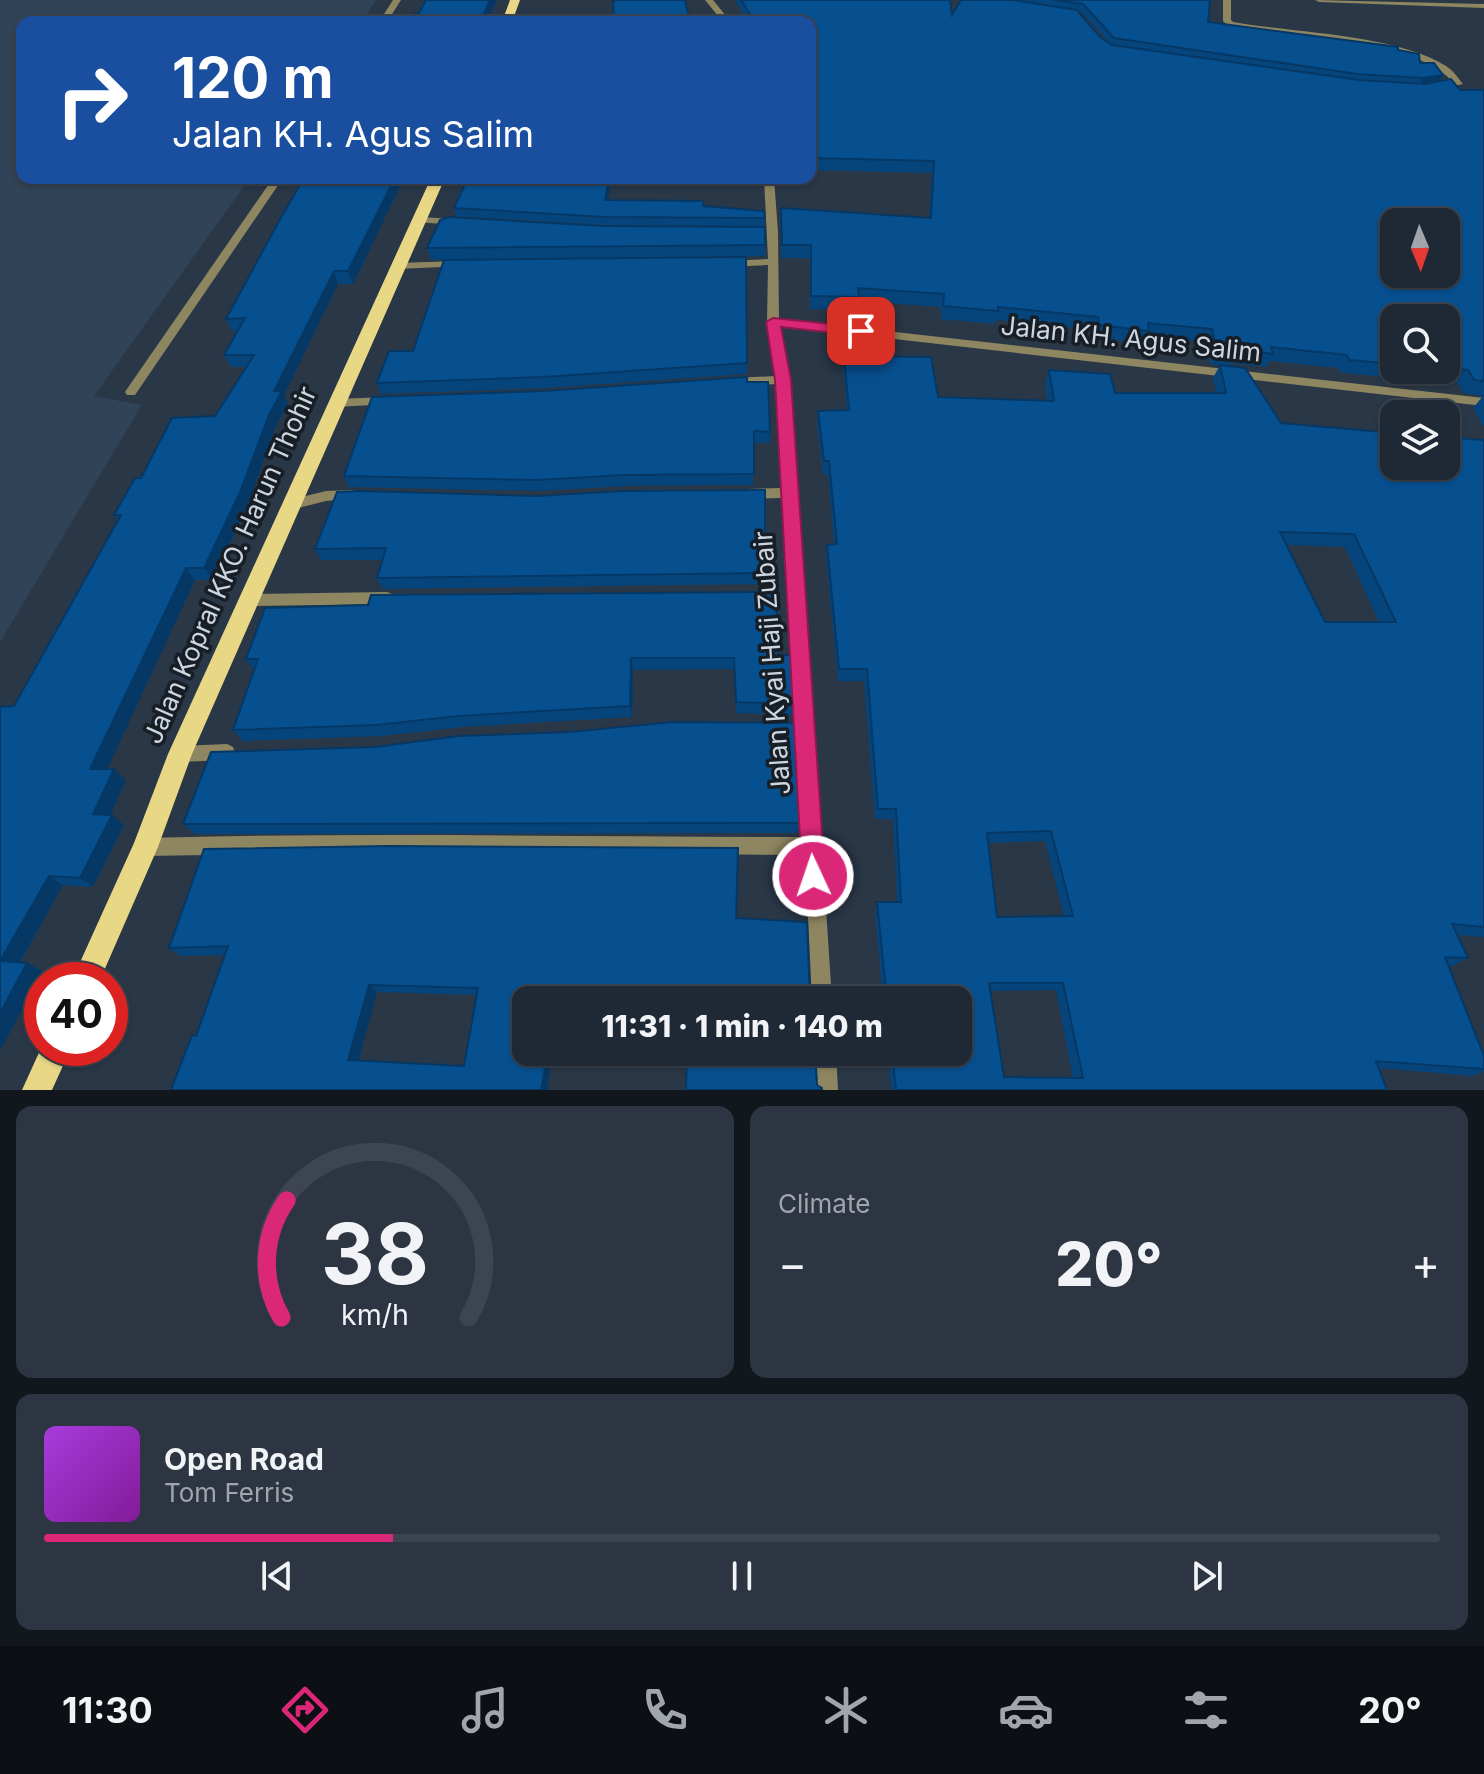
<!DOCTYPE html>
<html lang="en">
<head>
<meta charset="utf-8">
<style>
  body { margin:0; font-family:Inter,sans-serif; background:#2c3541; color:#f1f3f6; height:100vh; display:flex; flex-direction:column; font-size:30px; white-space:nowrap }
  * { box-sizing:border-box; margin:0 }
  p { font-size:26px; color:#a1a6ad }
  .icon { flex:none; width:44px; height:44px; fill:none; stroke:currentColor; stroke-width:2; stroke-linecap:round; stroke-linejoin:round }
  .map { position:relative; height:1090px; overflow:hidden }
  .sheet { display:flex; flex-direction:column; gap:16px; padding:16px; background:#11171d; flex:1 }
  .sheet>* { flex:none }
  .banner { position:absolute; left:16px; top:16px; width:800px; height:168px; border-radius:16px; box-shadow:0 2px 6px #0004,0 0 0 2px #3c4550; background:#1a4fa0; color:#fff; overflow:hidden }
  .needle { width:52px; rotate:178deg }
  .fabs { position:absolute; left:1380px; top:208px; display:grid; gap:16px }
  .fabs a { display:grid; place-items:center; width:80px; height:80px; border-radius:16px; background:#1f2935; box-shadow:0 2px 6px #0004,0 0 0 2px #3c4550; font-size:40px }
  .speed { position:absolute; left:24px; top:962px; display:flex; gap:16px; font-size:40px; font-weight:700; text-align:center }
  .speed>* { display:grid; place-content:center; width:104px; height:104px; border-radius:50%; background:#1f2935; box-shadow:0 2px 6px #0004,0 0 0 2px #3c4550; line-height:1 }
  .speed .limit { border:12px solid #d22; background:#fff; color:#111 }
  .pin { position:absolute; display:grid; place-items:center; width:68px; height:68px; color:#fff; margin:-34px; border-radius:16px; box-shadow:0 4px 12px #0006 }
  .me { position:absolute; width:88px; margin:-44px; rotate:357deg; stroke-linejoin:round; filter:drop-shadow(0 0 6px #0008) }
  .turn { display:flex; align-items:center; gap:28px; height:168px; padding:0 24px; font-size:36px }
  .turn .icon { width:104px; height:104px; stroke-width:2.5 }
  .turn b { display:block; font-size:56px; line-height:68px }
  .big { font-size:60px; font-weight:800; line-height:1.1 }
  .sheet .tile { flex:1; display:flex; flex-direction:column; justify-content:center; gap:12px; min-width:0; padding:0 28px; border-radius:16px; background:#2c3541 }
  .sheet .dial { align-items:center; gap:0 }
  .dial svg { height:208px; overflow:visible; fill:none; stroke:#3c4550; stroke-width:7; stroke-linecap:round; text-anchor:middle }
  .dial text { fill:#f1f3f6; stroke:none }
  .song { display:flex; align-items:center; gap:24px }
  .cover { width:96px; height:96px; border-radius:12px; background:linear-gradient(135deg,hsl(280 70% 55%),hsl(290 70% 35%)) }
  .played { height:8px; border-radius:4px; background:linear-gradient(90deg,#db2777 25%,#3c4550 25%) }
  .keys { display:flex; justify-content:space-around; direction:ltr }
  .heat { display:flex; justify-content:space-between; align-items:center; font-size:44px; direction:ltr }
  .sheet .tiles { flex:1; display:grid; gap:16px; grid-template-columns:1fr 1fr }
  .tile:last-child { grid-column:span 2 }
  .trip { position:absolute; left:512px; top:986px; width:460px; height:80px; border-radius:16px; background:#1f2935; box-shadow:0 2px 6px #0004,0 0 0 2px #3c4550; font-weight:800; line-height:80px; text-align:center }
  .menu { display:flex; height:128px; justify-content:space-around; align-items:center; background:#0c1015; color:#a1a6ad }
  .menu .icon { width:56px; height:56px }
  .menu .current { color:#db2777 }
  .menu b { font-size:36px; color:#f1f3f6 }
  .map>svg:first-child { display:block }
  .built { fill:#314357 }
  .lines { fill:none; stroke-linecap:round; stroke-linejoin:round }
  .minor { fill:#8e8660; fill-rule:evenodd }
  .major { fill:#e8d784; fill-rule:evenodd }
  .wall { fill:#06457c; fill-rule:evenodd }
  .shaded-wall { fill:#053865 }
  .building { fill:#075090; stroke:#053865; stroke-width:2; fill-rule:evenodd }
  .route { fill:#db2777; stroke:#8e194d; stroke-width:2 }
  .labels { text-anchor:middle; stroke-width:7; stroke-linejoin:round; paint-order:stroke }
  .street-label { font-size:26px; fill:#cdd6e0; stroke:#171e25 }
</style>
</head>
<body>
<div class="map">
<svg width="1484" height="1090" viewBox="0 0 1484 1090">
  <rect width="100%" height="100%" fill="#293747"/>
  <!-- built -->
  <polygon class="built" points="0,0 376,0 361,22 22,22 22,178 250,178 94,396 142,405 0,642"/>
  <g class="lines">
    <!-- minor -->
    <g class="minor">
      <polygon points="393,0 401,0 387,22 379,22"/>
      <polygon points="705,0 713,0 731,22 723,22"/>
      <path d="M1223,0h8v20l2,2c62,11 161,12 213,44 7,4 12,12 17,18l-27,6v-4l18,-3c-39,-46 -167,-46 -226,-57l-5,-5z"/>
      <polygon points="1315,0 1484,4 1484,8 1319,2"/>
      <polygon points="273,178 283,178 135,395 127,395 125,392 127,389"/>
      <path d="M764,178h10l4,54 1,87 705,79v8l-705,-80 10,54 6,113 19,232 18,275h-20l-7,-145 -410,-3 -250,4 -6,-3 -3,-6 3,-6 6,-3c220,-6 439,-1 659,-1l-22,-339 -34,1 -7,-5 7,-5 33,-1 -4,-104 -45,2 -6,-4 6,-4 44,-2 -9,-54 1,-57 -39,2 -5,-3 5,-3 39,-2z"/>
      <polygon points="419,217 457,219 462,222 457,225 416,222 416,218"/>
      <polygon points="460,261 464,262 464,266 397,269 392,266 397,263"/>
      <polygon points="387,397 393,401 391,404 336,407 330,403 336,399"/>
      <polygon points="352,490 357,492 359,495 357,498 326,501 290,510 283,505 285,501 326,491"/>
      <polygon points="387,592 392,594 394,598 392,602 387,604 250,606 245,604 243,600 245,596 250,594"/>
      <polygon points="227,744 233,747 235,752 233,757 227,760 180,762 174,759 172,754 174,749 180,746"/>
      <polygon points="816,1052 836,1052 838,1090 818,1090"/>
    </g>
    <!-- major -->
    <g class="major">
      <polygon points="510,0 520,0 512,22 502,22"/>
      <polygon points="431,178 445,178 192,754 158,847 100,980 72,980 134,843 168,754"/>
      <polygon points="42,1046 71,1048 52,1090 22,1090"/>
    </g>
  </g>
  <!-- wall -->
  <g class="wall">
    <path d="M735,0h215l2,15 9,-15h249l-2,22 190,28 45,25 -4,7 21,8h24v337l-11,-19 10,-12 -19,-3 -6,-10 -117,-10 -2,-5 -70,-7 -3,6 -36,-4 -1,3 52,57 203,17v497l-27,-2 11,23 -16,8h-4l36,90v15l-12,5 -93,-8 8,22h-496l-3,-38h70v-52h-75l-8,-89 2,-9h20l-4,-83h-18l-11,-138h-26l-12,-124 1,-12h7l-6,-71h-5l-6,-50 1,-13 29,-1 -4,-41 1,-13 94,41 109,3 -2,-17 4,-13 66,23h101l-3,-15 7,-13 -10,-1 -4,-22 -59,-6 -3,8 -50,-6v-8l-98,-10 -1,4 -54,-5v-12l-83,-6 -1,9 -47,-1v-51h-29v-50l148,10 3,-45 -122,-3v-148h-62zM1078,11h3l29,32 -10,-6zM1394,318h52v52h-52zM1286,545l59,2 34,75h-54zM1045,841l19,75 -67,1 -8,-74zM1056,990l17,88 -69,-1 -13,-86z"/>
    <polygon points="404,178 353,284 338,284 284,395 288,404 275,428 248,504 213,580 195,580 107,769 126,780 110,815 124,825 93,887 63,885 20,962 27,963 42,971 0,1051 0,707 14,706 118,520 114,515 141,478 215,416 246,367 231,367 224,355 238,331 233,331 226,319"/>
    <polygon points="611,184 607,200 764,211 765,226 606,225 456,216 454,208"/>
    <polygon points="604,226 765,227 765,256 431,260 427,248"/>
    <polygon points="746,257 747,374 546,388 381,394 377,383 413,351"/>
    <polygon points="747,382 770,432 770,443 754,443 753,485 626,486 539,491 349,487 344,476 544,391"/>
    <polygon points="765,490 765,584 383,589 377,578 382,560 321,560 315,549 536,496"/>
    <polygon points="778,655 795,704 794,715 736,713 734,669 633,670 632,717 463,727 383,736 243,741 233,730 254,670 246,659"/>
    <polygon points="801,823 799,833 195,834 183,824"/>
    <path d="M388,846l350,2 -1,70 70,4 3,78h-284v52h27l-6,38h-376l21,-55 4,1 29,-81 -44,1 -12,-8 35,-99zM377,992l100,3 -13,71 -106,-5z"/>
  </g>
  <!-- shaded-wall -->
  <g class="shaded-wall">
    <polygon points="490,0 497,0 487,22 480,22"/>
    <polygon points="1443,75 1438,83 1419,86 1423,78"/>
    <polygon points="395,178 404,178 353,284 348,271"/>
    <polygon points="609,178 611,184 606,209 605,200"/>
    <polygon points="334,271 338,284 284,395 288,404 275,428 248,504 213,580 204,568 274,391"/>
    <polygon points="186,568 195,580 102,780 90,769"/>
    <polygon points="631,658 633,670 632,717 630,706"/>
    <polygon points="114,769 126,780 106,824 93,814"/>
    <polygon points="112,815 124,825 93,887 80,878"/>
    <polygon points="49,876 63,885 16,968 0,961"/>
    <polygon points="27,963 42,971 0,1051 0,1013"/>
    <polygon points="369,985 377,992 357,1066 348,1060"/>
    <polygon points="548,1052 553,1052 547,1090 541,1090"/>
  </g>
  <!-- building -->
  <g class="building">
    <polygon points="426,0 490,0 480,22 411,22 415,13 419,13"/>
    <polygon points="613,0 685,0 690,22 614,22"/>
    <path d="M741,0h209l2,15 9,-15h52l64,10 23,27 12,8 247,35 66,4 26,-5 9,11h24v291l-10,-1 -6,-10 -22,-2v-50h-52v46l-45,-4 -2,-5 -76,-8 2,7 -40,-5 2,4 -18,-2 -5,-22 -64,-6 1,8 -50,-6 -1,-8 -100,-10v4l-55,-5 1,-12 -86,-6 1,9 -48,-1v-51h-29l-1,-37 150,10 3,-57 -124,-3v-136h-55zM1394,222h52v52h-52z"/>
    <polygon points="1054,0 1210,0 1208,22 1398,47 1398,50 1419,54 1420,63 1434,63 1443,75 1423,78 1357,74 1114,38 1083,4"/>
    <polygon points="304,178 395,178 348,271 334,271 274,391 282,391 269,415 240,492 204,568 186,568 90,769 114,769 93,814 112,815 80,878 49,876 0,961 27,963 0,1013 0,707 14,706 121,515 114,515 135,478 141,478 172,418 215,416 254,355 224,355 245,318 226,319 279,221"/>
    <polygon points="468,178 609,178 605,200 703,201 703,206 764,211 765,218 605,217 454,208"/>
    <polygon points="448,217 604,226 765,227 765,245 427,248 440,220"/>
    <polygon points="746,257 747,363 543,377 377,383 389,351 413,351 444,260"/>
    <path d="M844,356l87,1 7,40 116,4 -5,-31 61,4 5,19h111l-6,-28 25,3 36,55 113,10v33h52v-29l38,3v487l-32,-3 16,34 -23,-1 39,99v13l-108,-8 11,29h-491l-4,-38h66v-52h-71l-10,-98h24l-5,-93h-18l-11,-140h-28l-12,-124 10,-1 -8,-83h-5l-6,-50 31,-1zM1280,532l74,2 42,88h-71zM1051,831l22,85 -76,1 -10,-84zM989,983h74l20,95 -79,-1z"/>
    <polygon points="747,377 747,382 768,382 770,432 754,431 754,474 624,475 536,480 344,476 372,397 544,391"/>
    <polygon points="765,490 765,573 377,578 386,548 315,549 337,492 361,491 536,496 624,491"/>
    <polygon points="776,592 778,655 791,655 795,704 736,702 734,658 631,658 630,706 458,716 376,725 233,730 258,659 246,659 265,608 368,605 371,595"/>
    <polygon points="673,722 796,723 801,823 183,824 211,752 376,747 458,736 569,732"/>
    <path d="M388,846l350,2 -2,70 71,4 3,78h-158v-2l-95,-2v4h-31v52h22l-7,38h-370l21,-55 4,1 32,-90 -59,2 35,-99zM369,985l109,3 -14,78 -116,-6z"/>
    <polygon points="687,1052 815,1052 817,1085 822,1088 822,1090 686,1090"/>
  </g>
  <!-- route -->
  <polygon class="route" points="773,318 861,327 868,331 861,336 781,327 791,380 825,876 822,885 813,888 805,885 802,876 775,380 766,322"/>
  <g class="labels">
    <!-- street labels -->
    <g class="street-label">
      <text transform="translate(1131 339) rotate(6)" y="9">Jalan KH. Agus Salim</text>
      <text transform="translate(230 565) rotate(-66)" y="9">Jalan Kopral KKO. Harun Thohir</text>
      <text transform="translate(772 663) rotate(-94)" y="9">Jalan Kyai Haji Zubair</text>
    </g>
  </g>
</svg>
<div class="fabs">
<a><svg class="needle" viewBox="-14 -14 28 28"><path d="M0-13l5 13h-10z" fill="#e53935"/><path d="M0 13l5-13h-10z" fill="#a1a6ad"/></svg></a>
<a><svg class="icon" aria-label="search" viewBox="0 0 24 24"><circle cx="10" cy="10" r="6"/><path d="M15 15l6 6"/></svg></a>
<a><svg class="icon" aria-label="layers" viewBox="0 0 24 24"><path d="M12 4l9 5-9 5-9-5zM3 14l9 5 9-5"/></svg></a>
</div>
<div class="speed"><div class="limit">40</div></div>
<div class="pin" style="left:861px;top:331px;background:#d93025"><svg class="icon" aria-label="arrive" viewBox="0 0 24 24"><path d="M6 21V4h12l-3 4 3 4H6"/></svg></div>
<svg class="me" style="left:813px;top:876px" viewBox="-20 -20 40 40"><circle r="17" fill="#db2777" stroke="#fff" stroke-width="3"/><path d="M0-11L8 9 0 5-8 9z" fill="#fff"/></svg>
<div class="trip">11:31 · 1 min · 140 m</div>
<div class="banner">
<div class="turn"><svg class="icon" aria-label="right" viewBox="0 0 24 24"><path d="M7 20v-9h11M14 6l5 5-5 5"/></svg><div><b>120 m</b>Jalan KH. Agus Salim</div></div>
</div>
</div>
<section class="sheet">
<div class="tiles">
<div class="tile dial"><svg viewBox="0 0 100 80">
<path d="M14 69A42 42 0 1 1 86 69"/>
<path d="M14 69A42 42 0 0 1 16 24" stroke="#db2777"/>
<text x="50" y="56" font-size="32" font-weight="700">38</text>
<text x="50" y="72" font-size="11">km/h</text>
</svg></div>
<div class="tile"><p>Climate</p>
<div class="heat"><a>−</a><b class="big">20°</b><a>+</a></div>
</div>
<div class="tile">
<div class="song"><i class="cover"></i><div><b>Open Road</b><p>Tom Ferris</p></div></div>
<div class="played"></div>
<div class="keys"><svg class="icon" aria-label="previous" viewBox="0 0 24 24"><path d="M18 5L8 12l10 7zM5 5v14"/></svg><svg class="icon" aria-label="pause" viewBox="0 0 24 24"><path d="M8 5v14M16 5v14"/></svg><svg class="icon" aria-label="next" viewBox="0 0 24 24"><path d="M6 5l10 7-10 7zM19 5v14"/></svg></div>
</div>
</div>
</section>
<nav class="menu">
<b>11:30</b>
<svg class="icon current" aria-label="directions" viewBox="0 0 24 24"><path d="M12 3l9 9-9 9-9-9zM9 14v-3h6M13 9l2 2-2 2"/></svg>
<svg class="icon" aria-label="music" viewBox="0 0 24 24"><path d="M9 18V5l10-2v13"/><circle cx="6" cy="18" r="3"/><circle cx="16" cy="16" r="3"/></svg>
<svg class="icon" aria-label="phone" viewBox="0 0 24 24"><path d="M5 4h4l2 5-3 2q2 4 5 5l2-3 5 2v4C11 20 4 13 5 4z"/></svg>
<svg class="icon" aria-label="climate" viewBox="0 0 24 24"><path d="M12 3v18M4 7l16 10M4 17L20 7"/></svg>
<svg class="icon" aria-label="car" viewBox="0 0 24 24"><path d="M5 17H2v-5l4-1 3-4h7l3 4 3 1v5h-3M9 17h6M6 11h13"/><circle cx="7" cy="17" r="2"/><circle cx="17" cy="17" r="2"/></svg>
<svg class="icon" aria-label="filters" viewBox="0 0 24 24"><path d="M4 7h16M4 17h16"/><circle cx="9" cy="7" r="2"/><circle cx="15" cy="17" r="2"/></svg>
<b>20°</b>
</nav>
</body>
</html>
